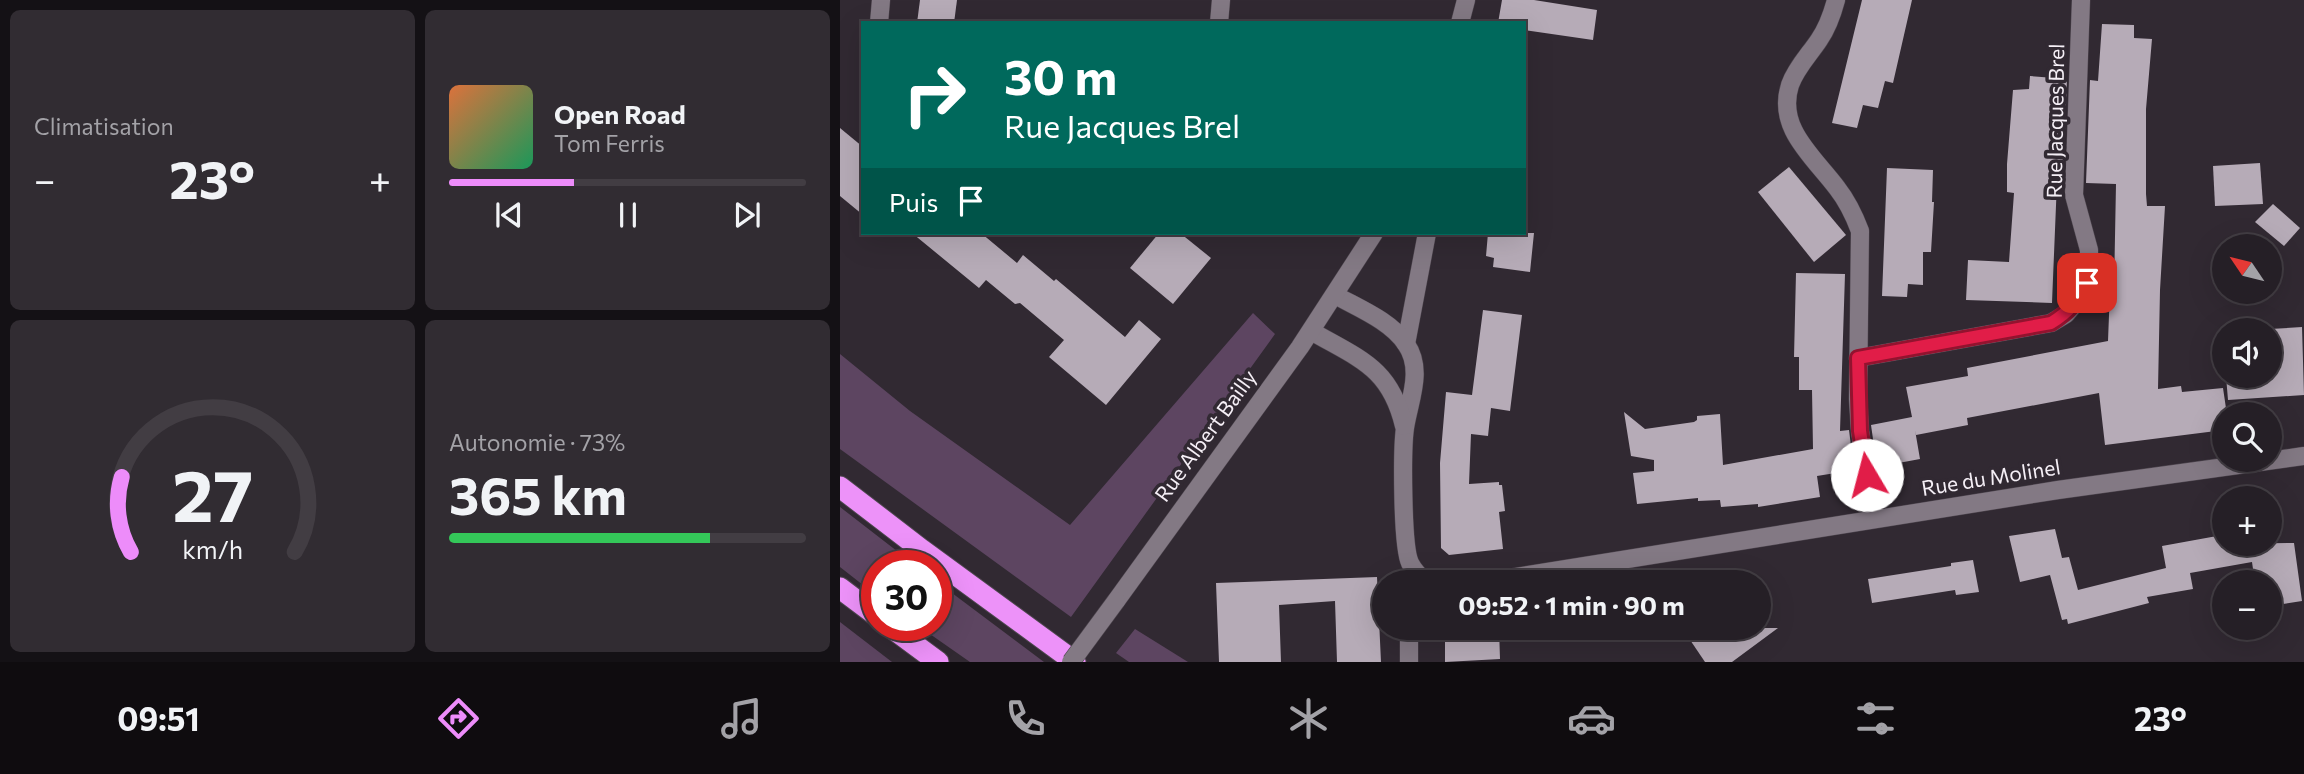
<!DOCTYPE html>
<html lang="fr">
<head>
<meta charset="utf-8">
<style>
  body { margin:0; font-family:Commissioner,sans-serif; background:#312c32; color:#f1f3f6; height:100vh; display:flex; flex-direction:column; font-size:26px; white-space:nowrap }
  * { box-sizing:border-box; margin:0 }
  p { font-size:23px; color:#a3a2a7 }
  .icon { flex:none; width:38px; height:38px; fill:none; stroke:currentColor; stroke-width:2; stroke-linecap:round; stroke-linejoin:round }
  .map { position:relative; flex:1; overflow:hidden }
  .drawer { display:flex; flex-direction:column; gap:10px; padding:10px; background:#141115; width:840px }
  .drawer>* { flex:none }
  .guide { position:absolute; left:21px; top:21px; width:665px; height:214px; border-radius:0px; box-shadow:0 7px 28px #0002,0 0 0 2px #423d43; background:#00695c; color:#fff; overflow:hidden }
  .needle { width:46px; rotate:305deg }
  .tools { position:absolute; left:1372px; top:234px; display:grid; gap:14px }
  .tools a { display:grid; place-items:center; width:70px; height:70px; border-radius:50%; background:#251f26; box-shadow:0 7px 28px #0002,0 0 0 2px #423d43; font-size:35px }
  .speed { position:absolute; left:21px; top:550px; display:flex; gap:14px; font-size:35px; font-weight:700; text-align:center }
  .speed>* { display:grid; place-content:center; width:91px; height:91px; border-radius:50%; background:#251f26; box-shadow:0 7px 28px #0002,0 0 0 2px #423d43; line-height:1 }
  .speed .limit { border:10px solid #d22; background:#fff; color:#111 }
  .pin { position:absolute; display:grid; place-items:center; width:60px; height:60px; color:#fff; margin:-30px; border-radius:14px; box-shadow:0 4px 10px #0006 }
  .me { position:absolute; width:77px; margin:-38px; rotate:352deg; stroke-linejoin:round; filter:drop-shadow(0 0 5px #0008) }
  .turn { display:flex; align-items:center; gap:24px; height:147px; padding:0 28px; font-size:32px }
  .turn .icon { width:91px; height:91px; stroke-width:2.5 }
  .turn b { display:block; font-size:49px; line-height:60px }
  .then { display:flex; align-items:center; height:66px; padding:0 28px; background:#0003; gap:14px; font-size:26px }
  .big { font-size:52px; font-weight:700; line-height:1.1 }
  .drawer .tile { flex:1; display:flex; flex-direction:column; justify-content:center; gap:10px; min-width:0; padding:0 24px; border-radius:10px; background:#312c32 }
  .drawer .dial { align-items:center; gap:0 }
  .dial svg { height:182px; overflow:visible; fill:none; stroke:#423d43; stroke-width:7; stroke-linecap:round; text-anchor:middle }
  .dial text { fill:#f1f3f6; stroke:none }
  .song { display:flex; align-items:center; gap:21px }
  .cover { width:84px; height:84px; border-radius:10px; background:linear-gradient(135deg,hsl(20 70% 55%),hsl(150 70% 35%)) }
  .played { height:7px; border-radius:4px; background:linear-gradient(90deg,#ed8cfa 35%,#423d43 35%) }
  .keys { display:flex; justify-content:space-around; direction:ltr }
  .heat { display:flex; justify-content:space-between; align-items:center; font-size:38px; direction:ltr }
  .charge { height:10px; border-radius:5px; background:linear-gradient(90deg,#34c759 73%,#423d43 0) }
  .drawer .tiles { flex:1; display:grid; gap:10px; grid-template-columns:repeat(2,1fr) }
  .trip { position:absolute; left:532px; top:570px; width:399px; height:70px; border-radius:35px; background:#251f26; box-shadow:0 7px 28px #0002,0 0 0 2px #423d43; font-weight:700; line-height:70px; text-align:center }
  .tab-bar { display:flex; height:112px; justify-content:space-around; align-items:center; background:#0f0c0f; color:#a3a2a7 }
  .tab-bar .icon { width:49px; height:49px }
  .tab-bar .active { color:#ed8cfa }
  .tab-bar b { font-size:32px; color:#f1f3f6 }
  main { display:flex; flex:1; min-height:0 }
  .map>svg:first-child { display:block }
  .green { fill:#5d4561 }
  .building { fill:#b6abb7 }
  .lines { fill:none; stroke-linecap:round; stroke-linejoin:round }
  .minor-casing { stroke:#4e464f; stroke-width:19 }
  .tertiary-casing { stroke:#4e464f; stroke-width:19 }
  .secondary-casing { stroke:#4e464f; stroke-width:19 }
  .motorway-casing { stroke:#4e464f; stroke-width:23 }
  .minor { stroke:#837984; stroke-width:18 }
  .tertiary { stroke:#837984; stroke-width:18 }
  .secondary { stroke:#837984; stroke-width:18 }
  .motorway { stroke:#ed92f9; stroke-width:21 }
  .secondary-bridge-casing { stroke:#4e464f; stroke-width:19; stroke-linecap:butt }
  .secondary-bridge { stroke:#837984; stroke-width:18 }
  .route-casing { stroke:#92132f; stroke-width:18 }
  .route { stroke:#e11d48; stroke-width:12 }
  .labels { text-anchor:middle; stroke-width:7; stroke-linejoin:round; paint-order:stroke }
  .street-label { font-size:21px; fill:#f5eff6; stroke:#312932 }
</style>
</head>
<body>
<main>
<section class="drawer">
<div class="tiles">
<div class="tile"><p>Climatisation</p>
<div class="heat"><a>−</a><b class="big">23°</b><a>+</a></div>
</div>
<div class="tile">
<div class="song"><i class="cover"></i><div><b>Open Road</b><p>Tom Ferris</p></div></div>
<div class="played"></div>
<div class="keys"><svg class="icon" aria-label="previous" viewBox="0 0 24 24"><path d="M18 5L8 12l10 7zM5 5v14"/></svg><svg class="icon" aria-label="pause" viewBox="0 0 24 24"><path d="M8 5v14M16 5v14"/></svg><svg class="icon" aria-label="next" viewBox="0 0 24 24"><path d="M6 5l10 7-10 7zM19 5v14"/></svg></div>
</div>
<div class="tile dial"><svg viewBox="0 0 100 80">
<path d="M14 69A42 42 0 1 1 86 69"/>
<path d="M14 69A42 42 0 0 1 10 36" stroke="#ed8cfa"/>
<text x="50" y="56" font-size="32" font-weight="700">27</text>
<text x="50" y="72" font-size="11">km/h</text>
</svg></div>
<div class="tile"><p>Autonomie · 73%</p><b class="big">365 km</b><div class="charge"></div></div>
</div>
</section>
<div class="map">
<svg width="1464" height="662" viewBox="0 0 1464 662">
  <rect width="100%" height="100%" fill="#312932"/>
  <!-- green -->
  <g class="green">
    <polygon points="413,313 435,334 231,617 0,449 0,354 70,411 230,525"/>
    <polygon points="0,507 75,565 37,565 37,596 0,567"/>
    <polygon points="96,581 204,662 130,662 77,625 96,625"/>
    <polygon points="0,622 52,662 0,662"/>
    <polygon points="295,629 348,662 289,662 276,653"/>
  </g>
  <!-- building -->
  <g class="building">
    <polygon points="80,0 117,0 114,23 77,23"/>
    <polygon points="662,0 694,0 757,10 753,40 684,30 684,23 658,23"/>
    <polygon points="1022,0 1072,0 1053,83 1045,81 1038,108 1023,105 1017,128 992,123"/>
    <polygon points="1262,24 1294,25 1294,38 1312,39 1306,109 1306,194 1307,206 1325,206 1320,290 1318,389 1341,386 1342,392 1383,388 1387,415 1384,415 1384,430 1265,445 1259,393 1127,418 1128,425 1076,435 1075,430 1080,459 1037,467 1031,425 1072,417 1066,387 1128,376 1127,368 1268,341 1270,289 1274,289 1276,184 1246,183 1250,80 1258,81"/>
    <polygon points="1190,76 1227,79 1223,182 1217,181 1212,303 1126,300 1128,260 1169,262 1174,193 1167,192 1167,164 1173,90 1189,89"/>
    <polygon points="0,128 23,147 23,215 0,196"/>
    <polygon points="1420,163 1423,204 1375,206 1373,166"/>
    <polygon points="949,167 1006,235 974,262 918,192"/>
    <polygon points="1047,168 1093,170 1092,202 1094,202 1091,252 1083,252 1083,285 1068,284 1067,297 1042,296"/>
    <polygon points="1433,204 1460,228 1444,246 1415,222"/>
    <polygon points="72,233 141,233 177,263 183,255 214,281 216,279 285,337 299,320 321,339 266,405 209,357 224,340 180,303 175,304 146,280 139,288"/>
    <polygon points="319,233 340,233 371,258 333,304 290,268"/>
    <polygon points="648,233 694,233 690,272 653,267 654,258 646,256"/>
    <polygon points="956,273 1005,274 1000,431 1009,430 1014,470 977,476 980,497 918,507 918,504 881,507 880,500 858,501 858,498 797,504 793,473 814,471 814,460 791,456 784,412 805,429 854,422 857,420 857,416 880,414 883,465 973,449 972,390 959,390 959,357 954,357"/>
    <polygon points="643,310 682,315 670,411 651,408 648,436 631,434 629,484 659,482 659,485 662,485 665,511 659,512 663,549 609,555 601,548 600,463 606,392 632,395"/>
    <polygon points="1462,327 1464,395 1388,400 1386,376 1430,376 1430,329"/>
    <polygon points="1215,529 1222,558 1229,557 1238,590 1326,568 1322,546 1377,536 1379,544 1454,543 1462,601 1430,606 1430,583 1415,583 1412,562 1350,573 1353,589 1307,597 1309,603 1228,624 1227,619 1222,620 1210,575 1180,582 1169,536"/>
    <polygon points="1133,560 1139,592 1116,595 1115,590 1032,603 1028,579 1111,566 1111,563"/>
    <polygon points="537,577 541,662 497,662 495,601 439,605 441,662 379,662 376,583"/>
    <polygon points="630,628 659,628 660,659 605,662 605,637 630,637"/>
    <polygon points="842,628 938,628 892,662 865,662"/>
  </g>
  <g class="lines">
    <!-- minor casing -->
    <g class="minor-casing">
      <g id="minor">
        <path d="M996,0c-4,15 -8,27 -17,40 -10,15 -23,28 -29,45 -14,43 24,72 47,103 11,14 17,27 23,43l-2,168 2,32 13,88"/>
        <polyline points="39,23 41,0"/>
        <polyline points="379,23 381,0"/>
        <polyline points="566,344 587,233"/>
        <polyline points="1018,358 1211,323 1226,314 1238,300 1247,283 1249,269 1249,250 1234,195 1241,0"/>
        <polyline points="569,662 569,628"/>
      </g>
    </g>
    <!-- tertiary casing -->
    <g class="tertiary-casing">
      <g id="tertiary">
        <path d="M495,295c23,13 56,26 71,49 18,26 3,57 -1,84 -3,21 -3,118 5,135 4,8 10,14 17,20"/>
        <path d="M471,331c48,28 79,36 93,95"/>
        <polyline points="638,583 1218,490 1464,456"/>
      </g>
    </g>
    <!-- secondary casing -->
    <g class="secondary-casing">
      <g id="secondary">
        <polyline points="620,23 626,0"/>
        <polyline points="276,601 460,347 534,233"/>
      </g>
    </g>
    <!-- motorway casing -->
    <g class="motorway-casing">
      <g id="motorway">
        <polyline points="0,487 82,550 235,662"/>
        <polyline points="0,588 37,616"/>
        <polyline points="48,625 98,662"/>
      </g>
    </g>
    <!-- minor -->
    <use href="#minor" class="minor"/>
    <!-- tertiary -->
    <use href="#tertiary" class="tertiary"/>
    <!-- secondary -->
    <use href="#secondary" class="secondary"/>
    <!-- motorway -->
    <use href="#motorway" class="motorway"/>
    <!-- secondary-bridge casing -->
    <g class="secondary-bridge-casing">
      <polyline id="secondary-bridge" points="231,662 276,601"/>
    </g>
    <!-- secondary-bridge -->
    <use href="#secondary-bridge" class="secondary-bridge"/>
  </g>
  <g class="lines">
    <!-- route casing -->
    <g class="route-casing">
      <path id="route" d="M1027,475l-7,-44 -2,-73 193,-35c18,-11 27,-22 36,-40"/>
    </g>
    <!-- route -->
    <use href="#route" class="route"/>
  </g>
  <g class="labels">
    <!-- street labels -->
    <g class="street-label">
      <text transform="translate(1216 121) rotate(-89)" y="7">Rue Jacques Brel</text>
      <text transform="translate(366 436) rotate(-54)" y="7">Rue Albert Bailly</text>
      <text transform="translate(1151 478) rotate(-9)" y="7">Rue du Molinel</text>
    </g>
  </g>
</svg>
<div class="tools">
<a><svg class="needle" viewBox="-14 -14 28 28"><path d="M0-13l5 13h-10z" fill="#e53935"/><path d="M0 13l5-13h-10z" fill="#a3a2a7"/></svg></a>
<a><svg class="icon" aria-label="sound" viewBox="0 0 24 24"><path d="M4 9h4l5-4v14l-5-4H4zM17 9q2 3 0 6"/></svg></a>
<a><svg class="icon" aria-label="search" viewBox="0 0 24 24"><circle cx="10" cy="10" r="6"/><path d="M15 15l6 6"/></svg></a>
<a>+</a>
<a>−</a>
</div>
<div class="speed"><div class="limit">30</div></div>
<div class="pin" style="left:1247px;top:283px;background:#d93025"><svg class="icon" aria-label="arrive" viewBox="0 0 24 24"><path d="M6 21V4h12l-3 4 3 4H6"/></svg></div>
<svg class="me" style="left:1027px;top:475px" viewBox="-20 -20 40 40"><circle r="19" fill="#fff"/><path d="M0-13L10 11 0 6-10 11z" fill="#e11d48"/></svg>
<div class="trip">09:52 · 1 min · 90 m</div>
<div class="guide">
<div class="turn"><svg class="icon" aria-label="right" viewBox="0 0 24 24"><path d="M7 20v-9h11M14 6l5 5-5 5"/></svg><div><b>30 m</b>Rue Jacques Brel</div></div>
<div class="then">Puis<svg class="icon" aria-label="arrive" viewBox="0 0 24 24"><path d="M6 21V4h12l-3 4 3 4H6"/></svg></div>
</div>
</div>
</main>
<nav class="tab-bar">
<b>09:51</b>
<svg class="icon active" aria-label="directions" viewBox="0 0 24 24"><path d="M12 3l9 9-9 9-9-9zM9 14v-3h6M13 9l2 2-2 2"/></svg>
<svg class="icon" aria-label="music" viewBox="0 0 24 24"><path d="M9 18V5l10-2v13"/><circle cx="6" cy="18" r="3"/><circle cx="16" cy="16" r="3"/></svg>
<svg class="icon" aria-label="phone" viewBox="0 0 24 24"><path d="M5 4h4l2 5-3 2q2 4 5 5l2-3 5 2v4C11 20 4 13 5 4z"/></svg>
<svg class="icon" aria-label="climate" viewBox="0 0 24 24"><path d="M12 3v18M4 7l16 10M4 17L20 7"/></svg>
<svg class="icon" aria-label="car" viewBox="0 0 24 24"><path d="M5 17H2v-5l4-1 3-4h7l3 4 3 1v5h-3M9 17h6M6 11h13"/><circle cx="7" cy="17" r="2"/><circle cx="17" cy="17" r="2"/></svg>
<svg class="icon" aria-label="filters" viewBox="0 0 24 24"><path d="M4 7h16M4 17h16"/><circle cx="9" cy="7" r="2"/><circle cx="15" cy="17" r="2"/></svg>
<b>23°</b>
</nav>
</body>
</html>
